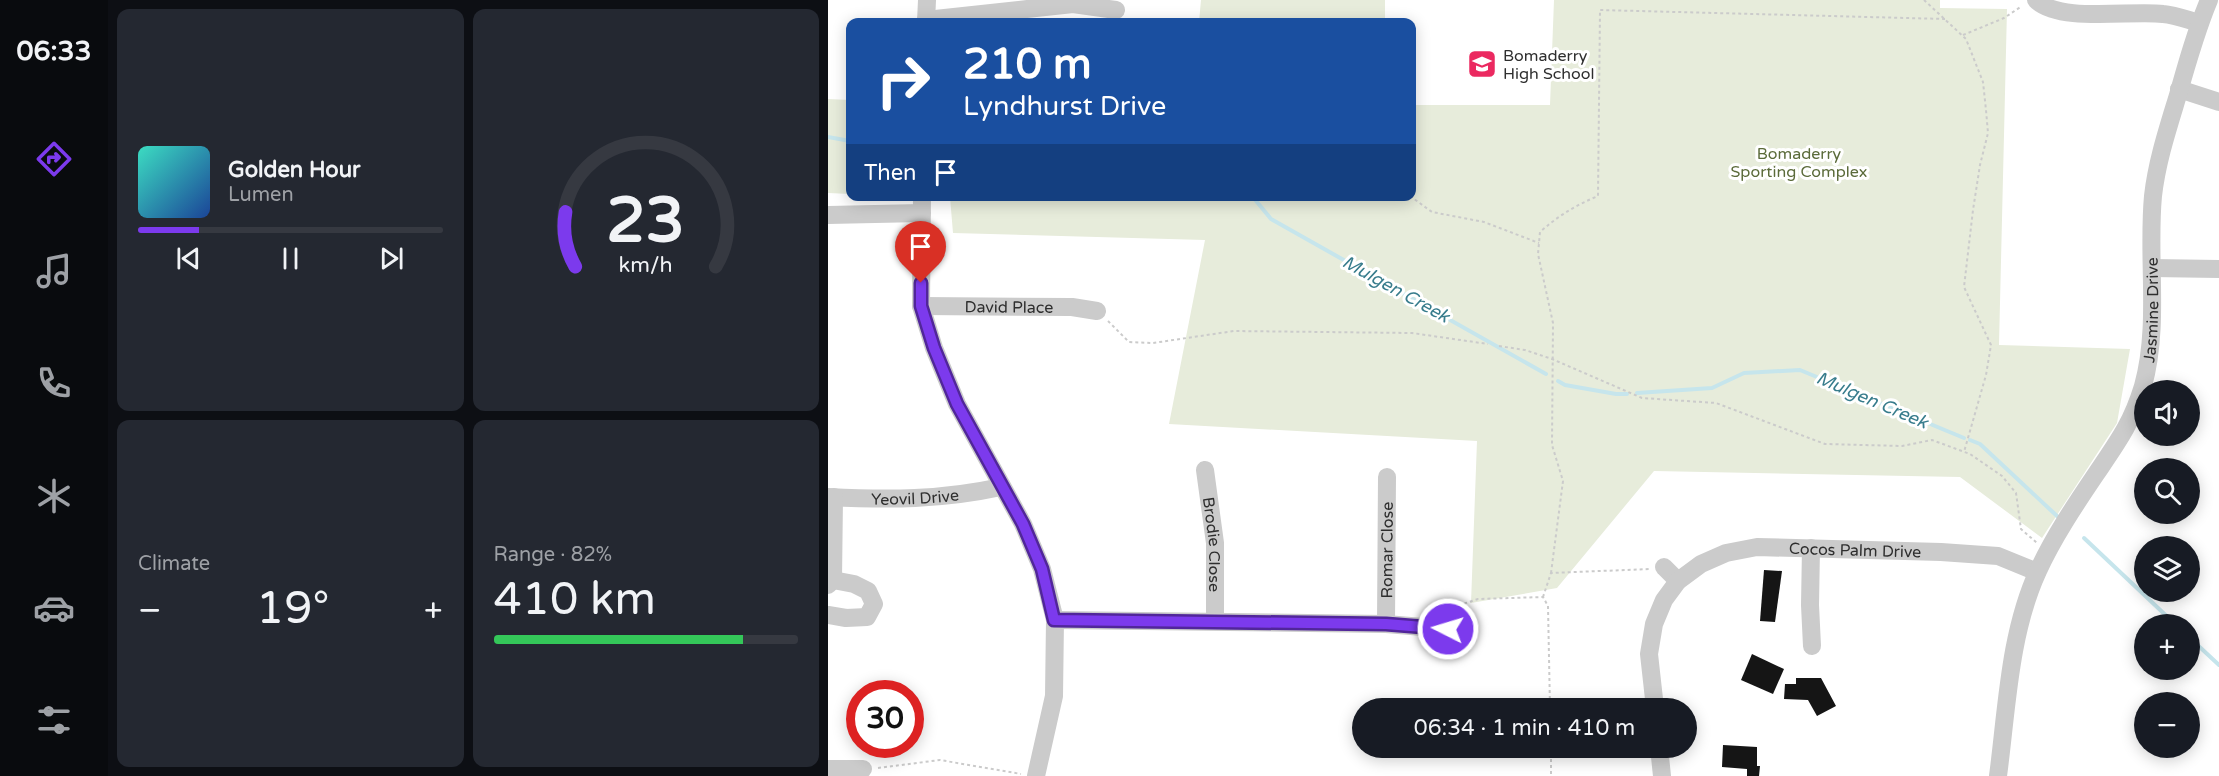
<!DOCTYPE html>
<html lang="en">
<head>
<meta charset="utf-8">
<style>
  body { margin:0; font-family:"Varela Round",sans-serif; background:#242831; color:#f1f3f6; height:100vh; display:flex; flex-direction:column; font-size:22px; white-space:nowrap }
  * { box-sizing:border-box; margin:0 }
  p { font-size:20px; color:#9ea1a6 }
  .icon { flex:none; width:33px; height:33px; fill:none; stroke:currentColor; stroke-width:2; stroke-linecap:round; stroke-linejoin:round }
  .map { position:relative; flex:1; overflow:hidden }
  .sheet { display:flex; flex-direction:column; gap:9px; padding:9px; background:#0d0f14; width:720px }
  .sheet>* { flex:none }
  .banner { position:absolute; left:18px; top:18px; width:570px; height:183px; border-radius:12px; box-shadow:0 3px 15px #0003; background:#1a4fa0; color:#fff; overflow:hidden }
  .buttons { position:absolute; left:1306px; top:380px; display:grid; gap:12px }
  .buttons a { display:grid; place-items:center; width:66px; height:66px; border-radius:50%; background:#171b24; box-shadow:0 3px 15px #0003; font-size:30px }
  .speed { position:absolute; left:18px; top:680px; display:flex; gap:12px; font-size:30px; font-weight:700; text-align:center }
  .speed>* { display:grid; place-content:center; width:78px; height:78px; border-radius:50%; background:#171b24; box-shadow:0 3px 15px #0003; line-height:1 }
  .speed .limit { border:9px solid #d22; background:#fff; color:#111 }
  .pin { position:absolute; display:grid; place-items:center; width:51px; height:51px; color:#fff; margin:-62px -26px; border-radius:50% 50% 50% 0; rotate:-45deg; box-shadow:0 0 6px #0007 }
  .pin .icon { rotate:45deg }
  .me { position:absolute; width:66px; margin:-33px; rotate:275deg; stroke-linejoin:round; filter:drop-shadow(0 0 4px #0008) }
  .turn { display:flex; align-items:center; gap:21px; height:126px; padding:0 18px; font-size:27px }
  .turn .icon { width:78px; height:78px; stroke-width:2.5 }
  .turn b { display:block; font-size:42px; line-height:51px }
  .then { display:flex; align-items:center; height:57px; padding:0 18px; background:#0003; gap:12px; font-size:22px }
  .big { font-size:45px; font-weight:600; line-height:1.1 }
  .sheet .widget { flex:1; display:flex; flex-direction:column; justify-content:center; gap:9px; min-width:0; padding:0 21px; border-radius:12px; background:#242831 }
  .sheet .dial { align-items:center; gap:0 }
  .dial svg { height:156px; overflow:visible; fill:none; stroke:#363941; stroke-width:7; stroke-linecap:round; text-anchor:middle }
  .dial text { fill:#f1f3f6; stroke:none }
  .song { display:flex; align-items:center; gap:18px }
  .cover { width:72px; height:72px; border-radius:9px; background:linear-gradient(135deg,hsl(170 70% 55%),hsl(220 70% 35%)) }
  .played { height:6px; border-radius:3px; background:linear-gradient(90deg,#7c3aed 20%,#363941 20%) }
  .keys { display:flex; justify-content:space-around; direction:ltr }
  .heat { display:flex; justify-content:space-between; align-items:center; font-size:33px; direction:ltr }
  .charge { height:9px; border-radius:4px; background:linear-gradient(90deg,#34c759 82%,#363941 0) }
  .sheet .tiles { flex:1; display:grid; gap:9px; grid-template-columns:repeat(2,1fr) }
  .trip { position:absolute; left:524px; top:698px; width:345px; height:60px; border-radius:30px; background:#171b24; box-shadow:0 3px 15px #0003; font-weight:600; line-height:60px; text-align:center }
  main { display:flex; flex:1; min-height:0 }
  .dock { display:flex; flex-direction:column; width:108px; justify-content:space-around; align-items:center; background:#090b0e; color:#9ea1a6 }
  .dock .icon { width:42px; height:42px }
  .dock .selected { color:#7c3aed }
  .dock b { font-size:27px; color:#f1f3f6 }
  .map>svg:first-child { display:block }
  .green { fill:#e7ecdb }
  .lines { fill:none; stroke-linecap:round; stroke-linejoin:round }
  .stream { stroke:#c6e5ec; stroke-width:4 }
  .building { fill:#151515 }
  .path { stroke:#cbcbcb; stroke-width:2; stroke-dasharray:3 3; stroke-linecap:butt }
  .minor { stroke:#cbcbcb; stroke-width:18 }
  .route-casing { stroke:#51269a; stroke-width:15 }
  .route { stroke:#7c3aed; stroke-width:10 }
  .labels { text-anchor:middle; stroke-width:6; stroke-linejoin:round; paint-order:stroke }
  .poi-label { font-size:16px; fill:#2e2e2e; stroke:#fff; text-anchor:start }
  .park-label { font-size:16px; fill:#5b6b3a; stroke:#fff }
  .street-label { font-size:16px; fill:#2e2e2e; stroke:#fff }
  .water-label { font-size:18px; font-style:italic; fill:#377c8c; stroke:#fff }
</style>
</head>
<body>
<main>
<nav class="dock">
<b>06:33</b>
<svg class="icon selected" aria-label="directions" viewBox="0 0 24 24"><path d="M12 3l9 9-9 9-9-9zM9 14v-3h6M13 9l2 2-2 2"/></svg>
<svg class="icon" aria-label="music" viewBox="0 0 24 24"><path d="M9 18V5l10-2v13"/><circle cx="6" cy="18" r="3"/><circle cx="16" cy="16" r="3"/></svg>
<svg class="icon" aria-label="phone" viewBox="0 0 24 24"><path d="M5 4h4l2 5-3 2q2 4 5 5l2-3 5 2v4C11 20 4 13 5 4z"/></svg>
<svg class="icon" aria-label="climate" viewBox="0 0 24 24"><path d="M12 3v18M4 7l16 10M4 17L20 7"/></svg>
<svg class="icon" aria-label="car" viewBox="0 0 24 24"><path d="M5 17H2v-5l4-1 3-4h7l3 4 3 1v5h-3M9 17h6M6 11h13"/><circle cx="7" cy="17" r="2"/><circle cx="17" cy="17" r="2"/></svg>
<svg class="icon" aria-label="filters" viewBox="0 0 24 24"><path d="M4 7h16M4 17h16"/><circle cx="9" cy="7" r="2"/><circle cx="15" cy="17" r="2"/></svg>
</nav>
<section class="sheet">
<div class="tiles">
<div class="widget">
<div class="song"><i class="cover"></i><div><b>Golden Hour</b><p>Lumen</p></div></div>
<div class="played"></div>
<div class="keys"><svg class="icon" aria-label="previous" viewBox="0 0 24 24"><path d="M18 5L8 12l10 7zM5 5v14"/></svg><svg class="icon" aria-label="pause" viewBox="0 0 24 24"><path d="M8 5v14M16 5v14"/></svg><svg class="icon" aria-label="next" viewBox="0 0 24 24"><path d="M6 5l10 7-10 7zM19 5v14"/></svg></div>
</div>
<div class="widget dial"><svg viewBox="0 0 100 80">
<path d="M14 69A42 42 0 1 1 86 69"/>
<path d="M14 69A42 42 0 0 1 9 41" stroke="#7c3aed"/>
<text x="50" y="56" font-size="32" font-weight="700">23</text>
<text x="50" y="72" font-size="11">km/h</text>
</svg></div>
<div class="widget"><p>Climate</p>
<div class="heat"><a>−</a><b class="big">19°</b><a>+</a></div>
</div>
<div class="widget"><p>Range · 82%</p><b class="big">410 km</b><div class="charge"></div></div>
</div>
</section>
<div class="map">
<svg width="1391" height="776" viewBox="0 0 1391 776">
  <rect width="100%" height="100%" fill="#fff"/>
  <!-- green -->
  <g class="green">
    <polygon points="373,0 557,0 557,22 371,22"/>
    <polygon points="726,0 1112,0 1112,8 1179,9 1171,345 1302,349 1289,423 1214,538 1132,477 826,471 729,588 643,603 649,441 341,424 377,240 125,233 122,197 584,196 584,105 722,105"/>
    <polygon points="0,99 22,100 22,194 0,193"/>
  </g>
  <g class="lines">
    <!-- stream -->
    <g class="stream">
      <polyline points="0,137 22,141"/>
      <polyline points="424,196 443,219 718,374"/>
      <polyline points="730,381 737,385 788,394 799,394"/>
      <polyline points="809,393 884,388 916,373 972,370 1136,438"/>
      <polyline points="1142,440 1152,444 1229,516"/>
      <polyline points="1256,538 1347,624"/>
      <polyline points="1362,638 1391,665"/>
    </g>
  </g>
  <!-- building -->
  <g class="building">
    <polygon points="936,570 954,571 947,622 932,621"/>
    <polygon points="924,654 956,669 945,694 913,680"/>
    <polygon points="968,678 993,678 1008,706 989,716 980,700 956,699 957,684 968,684"/>
    <polygon points="895,745 929,747 929,766 932,766 931,776 919,776 919,769 894,767"/>
  </g>
  <g class="lines">
    <!-- path -->
    <g class="path">
      <polyline points="1096,0 1138,39 1155,82 1158,110 1160,133 1152,165 1145,210 1136,287 1163,345 1158,375 1136,452"/>
      <polyline points="1135,35 1176,18 1194,6"/>
      <polyline points="582,196 604,212 656,222 711,243"/>
      <polyline points="280,321 301,342 325,343 406,331 584,333 660,344"/>
      <polyline points="671,346 697,350 724,359 814,398 888,403 997,444 1074,446 1104,440 1142,454 1174,476 1188,493 1193,529 1209,543"/>
      <path d="M723,573l12,-92 -11,-36 1,-122 -15,-69 2,-22c18,-16 36,-27 58,-36l2,-186 345,9"/>
      <polyline points="715,597 723,573 822,569"/>
      <polyline points="624,614 626,607 650,599 715,597 720,606 722,708"/>
      <polyline points="723,747 723,776"/>
      <polyline points="50,768 112,760 193,774"/>
    </g>
    <!-- minor -->
    <g class="minor">
      <path d="M1208,0c23,23 95,10 127,14 12,1 25,6 36,9"/>
      <polyline points="98,20 245,4 288,10"/>
      <polyline points="98,22 99,0"/>
      <polyline points="1351,89 1391,102"/>
      <polyline points="94,196 93,306 106,348 129,404 195,524 214,569 227,620 226,696 208,776"/>
      <polyline points="0,215 94,213"/>
      <polyline points="1324,268 1391,269"/>
      <path id="s1" d="M93,306l151,1 25,4"/>
      <path id="s2" d="M377,470l10,73v77"/>
      <path id="s3" d="M0,497c61,3 113,3 173,-10"/>
      <polyline points="983,548 982,605 984,646"/>
      <polyline points="836,567 850,581"/>
      <polyline points="0,585 5,580 6,497"/>
      <polyline points="0,615 18,618 39,617 46,604 40,591 26,584 5,580"/>
      <polyline points="227,620 558,624 620,629"/>
      <path id="s4" d="M558,624l1,-147"/>
      <path id="s5" d="M827,708l-6,-54 5,-30 10,-24 14,-19 23,-17 25,-11 31,-6 184,5 57,4 39,16"/>
      <polyline points="831,747 834,776"/>
      <polyline points="0,769 35,769"/>
      <path id="s6" d="M1170,776c9,-67 11,-142 40,-205 15,-33 37,-66 58,-97 21,-31 36,-51 47,-88 17,-61 4,-127 10,-190 4,-35 15,-68 25,-101 9,-32 18,-64 31,-95"/>
    </g>
  </g>
  <g class="lines">
    <!-- route casing -->
    <g class="route-casing">
      <polyline id="route" points="93,283 93,306 106,348 129,404 195,524 214,569 226,620 558,624 620,629"/>
    </g>
    <!-- route -->
    <use href="#route" class="route"/>
  </g>
  <!-- icons -->
  <defs>
    <g id="school-square" transform="scale(1.5)"><rect x="-9" y="-9" width="18" height="18" rx="4" fill="#eb2960" stroke="#fff"/><path d="M0-5L7-2L0 1L-7-2ZM-4 1L0 2.5L4 1V4Q0 6-4 4Z" fill="#fff"/></g>
  </defs>
  <g fill-rule="evenodd">
    <use href="#school-square" x="654" y="64"/>
  </g>
  <g class="labels">
    <!-- poi labels -->
    <g class="poi-label">
      <text x="675" y="61">Bomaderry<tspan x="675" dy="18">High School</tspan></text>
    </g>
    <!-- park labels -->
    <g class="park-label">
      <text x="971" y="159">Bomaderry<tspan x="971" dy="18">Sporting Complex</tspan></text>
    </g>
    <!-- street labels -->
    <g class="street-label">
      <text dy="6" stroke="none"><textPath href="#s1" startOffset="88">David Place</textPath></text>
      <text dy="6" stroke="none"><textPath href="#s6" startOffset="500">Jasmine Drive</textPath></text>
      <text dy="6" stroke="none"><textPath href="#s3" startOffset="87">Yeovil Drive</textPath></text>
      <text dy="6" stroke="none"><textPath href="#s2" startOffset="75">Brodie Close</textPath></text>
      <text dy="6" stroke="none"><textPath href="#s5" startOffset="320">Cocos Palm Drive</textPath></text>
      <text dy="6" stroke="none"><textPath href="#s4" startOffset="74">Romar Close</textPath></text>
    </g>
    <!-- water labels -->
    <g class="water-label">
      <text transform="translate(568 289) rotate(29)" y="6">Mulgen Creek</text>
      <text transform="translate(1044 400) rotate(23)" y="6">Mulgen Creek</text>
    </g>
  </g>
</svg>
<div class="buttons">
<a><svg class="icon" aria-label="sound" viewBox="0 0 24 24"><path d="M4 9h4l5-4v14l-5-4H4zM17 9q2 3 0 6"/></svg></a>
<a><svg class="icon" aria-label="search" viewBox="0 0 24 24"><circle cx="10" cy="10" r="6"/><path d="M15 15l6 6"/></svg></a>
<a><svg class="icon" aria-label="layers" viewBox="0 0 24 24"><path d="M12 4l9 5-9 5-9-5zM3 14l9 5 9-5"/></svg></a>
<a>+</a>
<a>−</a>
</div>
<div class="speed"><div class="limit">30</div></div>
<div class="pin" style="left:93px;top:283px;background:#d93025"><svg class="icon" aria-label="arrive" viewBox="0 0 24 24"><path d="M6 21V4h12l-3 4 3 4H6"/></svg></div>
<svg class="me" style="left:620px;top:629px" viewBox="-20 -20 40 40"><circle r="17" fill="#7c3aed" stroke="#fff" stroke-width="3"/><path d="M0-11L8 9 0 5-8 9z" fill="#fff"/></svg>
<div class="trip">06:34 · 1 min · 410 m</div>
<div class="banner">
<div class="turn"><svg class="icon" aria-label="right" viewBox="0 0 24 24"><path d="M7 20v-9h11M14 6l5 5-5 5"/></svg><div><b>210 m</b>Lyndhurst Drive</div></div>
<div class="then">Then<svg class="icon" aria-label="arrive" viewBox="0 0 24 24"><path d="M6 21V4h12l-3 4 3 4H6"/></svg></div>
</div>
</div>
</main>
</body>
</html>
